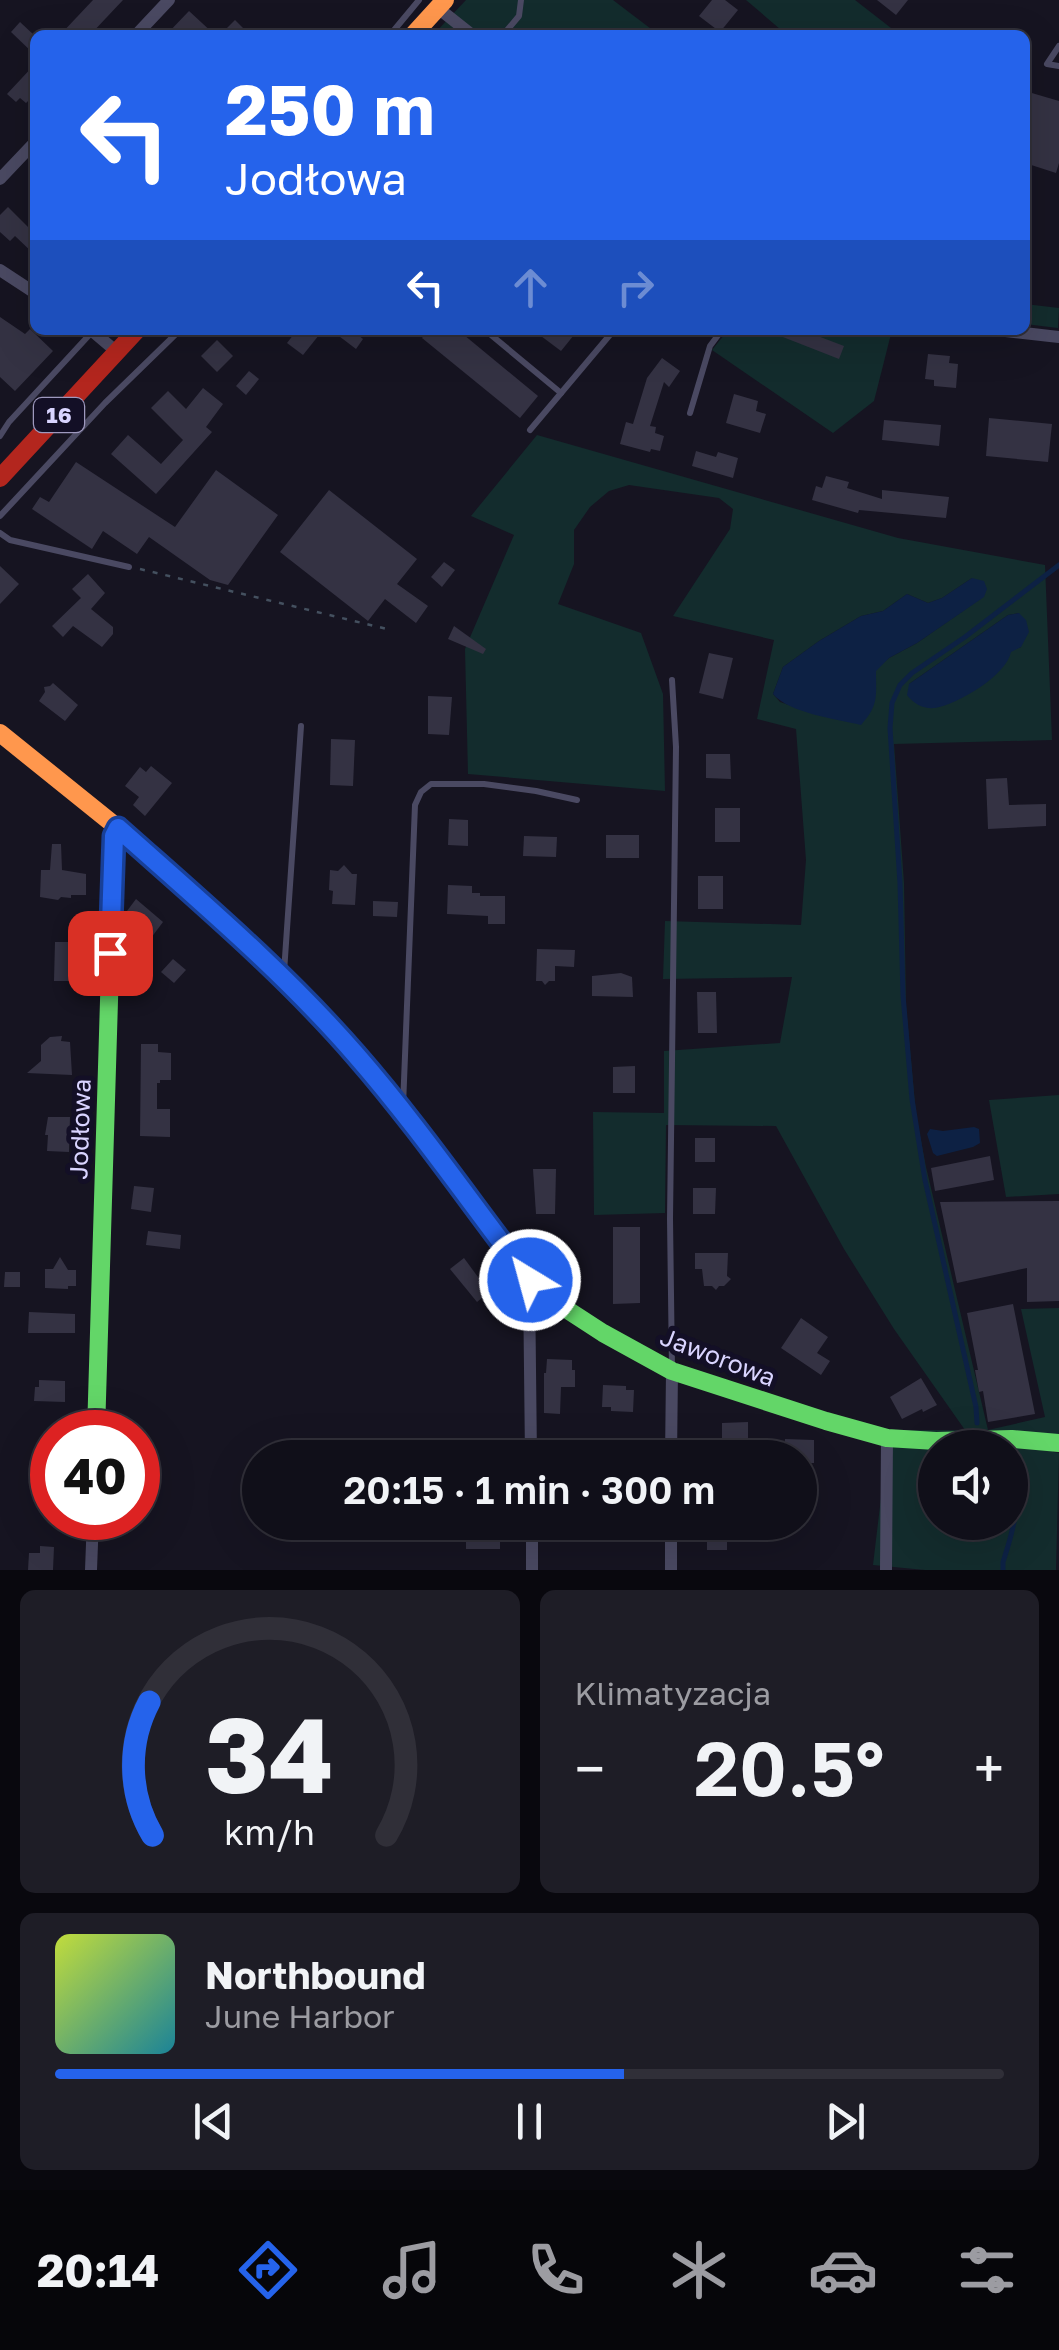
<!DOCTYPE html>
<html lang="pl">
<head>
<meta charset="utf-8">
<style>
  body { margin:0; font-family:"Golos Text",sans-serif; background:#1e1d26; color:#f1f3f6; height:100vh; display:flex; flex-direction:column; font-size:38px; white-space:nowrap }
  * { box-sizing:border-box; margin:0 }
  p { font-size:32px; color:#9c9ca2 }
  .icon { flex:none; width:55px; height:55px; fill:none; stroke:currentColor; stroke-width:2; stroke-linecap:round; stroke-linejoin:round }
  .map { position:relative; height:1570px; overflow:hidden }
  .details { display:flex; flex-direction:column; gap:20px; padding:20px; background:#09080e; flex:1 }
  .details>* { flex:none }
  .hud { position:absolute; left:30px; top:30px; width:1000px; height:305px; border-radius:15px; box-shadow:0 10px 40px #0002,0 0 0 2px #302f38; background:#2563eb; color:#fff; overflow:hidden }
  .fabs { position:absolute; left:918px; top:1430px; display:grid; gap:20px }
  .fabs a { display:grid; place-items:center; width:110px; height:110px; border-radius:50%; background:#100f19; box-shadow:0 10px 40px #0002,0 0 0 2px #302f38; font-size:50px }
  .speed { position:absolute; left:30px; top:1410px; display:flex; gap:20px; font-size:50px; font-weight:700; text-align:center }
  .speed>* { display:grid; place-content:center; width:130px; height:130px; border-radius:50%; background:#100f19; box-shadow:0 10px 40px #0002,0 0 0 2px #302f38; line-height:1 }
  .speed .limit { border:15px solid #d22; background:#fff; color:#111 }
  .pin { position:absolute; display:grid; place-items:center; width:85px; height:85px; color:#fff; margin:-42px; border-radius:20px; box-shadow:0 5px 15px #0006 }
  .me { position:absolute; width:110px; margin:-55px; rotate:323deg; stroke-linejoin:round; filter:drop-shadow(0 0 8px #0008) }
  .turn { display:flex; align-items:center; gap:35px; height:210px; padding:0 30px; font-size:45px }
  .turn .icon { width:130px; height:130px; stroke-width:2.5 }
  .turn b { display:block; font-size:70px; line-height:85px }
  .lanes { display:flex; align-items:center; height:95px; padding:0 30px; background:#0003; justify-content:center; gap:50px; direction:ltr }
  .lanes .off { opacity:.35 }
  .big { font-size:75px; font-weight:600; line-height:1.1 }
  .details .card { flex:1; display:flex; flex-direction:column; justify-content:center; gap:15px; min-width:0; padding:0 35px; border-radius:15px; background:#1e1d26 }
  .details .dial { align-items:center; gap:0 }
  .dial svg { height:260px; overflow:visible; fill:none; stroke:#302f38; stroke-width:7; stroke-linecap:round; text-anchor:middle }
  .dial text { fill:#f1f3f6; stroke:none }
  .song { display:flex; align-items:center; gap:30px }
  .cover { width:120px; height:120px; border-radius:15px; background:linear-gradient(135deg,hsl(70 70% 55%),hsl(190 70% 35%)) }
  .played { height:10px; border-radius:5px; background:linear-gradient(90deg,#2563eb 60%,#302f38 60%) }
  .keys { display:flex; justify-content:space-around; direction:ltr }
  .heat { display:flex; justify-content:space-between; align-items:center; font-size:55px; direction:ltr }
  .details .tiles { flex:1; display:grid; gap:20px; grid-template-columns:1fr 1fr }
  .card:last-child { grid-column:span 2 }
  .trip { position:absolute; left:242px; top:1440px; width:575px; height:100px; border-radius:50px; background:#100f19; box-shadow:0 10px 40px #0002,0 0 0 2px #302f38; font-weight:600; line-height:100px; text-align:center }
  .tab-bar { display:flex; height:160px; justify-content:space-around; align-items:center; background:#06060a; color:#9c9ca2 }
  .tab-bar .icon { width:70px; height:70px }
  .tab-bar .current { color:#2563eb }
  .tab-bar b { font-size:45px; color:#f1f3f6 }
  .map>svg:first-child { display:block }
  .green { fill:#132c2d; fill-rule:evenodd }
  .water { fill:#0d2144 }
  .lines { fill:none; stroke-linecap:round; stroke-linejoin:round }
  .stream { stroke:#0d2144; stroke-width:5 }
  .building { fill:#343243 }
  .path { stroke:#44505f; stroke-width:2.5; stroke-dasharray:5 8; stroke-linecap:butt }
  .lane { stroke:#4a4962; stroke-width:6 }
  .street { stroke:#4a4962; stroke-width:12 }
  .fast { stroke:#63d668; stroke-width:18 }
  .slow { stroke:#ff974d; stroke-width:18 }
  .jam { stroke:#b3261e; stroke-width:18 }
  .route-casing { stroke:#184099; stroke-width:25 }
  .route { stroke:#2563eb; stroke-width:18 }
  .labels { text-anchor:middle; stroke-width:10; stroke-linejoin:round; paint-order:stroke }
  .shield { fill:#130f26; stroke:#9e99be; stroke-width:2.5 }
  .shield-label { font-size:22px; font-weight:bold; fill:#d9d4ff }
  .street-label { font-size:25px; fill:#d9d4ff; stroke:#130f26 }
</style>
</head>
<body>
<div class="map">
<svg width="1059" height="1570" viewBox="0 0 1059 1570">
  <rect width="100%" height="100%" fill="#161421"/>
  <!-- green -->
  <g class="green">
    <polygon points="466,0 613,0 659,35 433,35"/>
    <polygon points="746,0 855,0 900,35 787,35"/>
    <polygon points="1025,304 1059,308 1058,328 1025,324"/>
    <polygon points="728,330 892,330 874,401 833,433 712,350"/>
    <path d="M537,435l361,103 147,27 7,175 -158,4 10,139 2,123 10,108 10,53 62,263 57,-13 -24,-108 38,-1v127l-9,2 3,15 6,1 -3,117h-131l-52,-5 10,-84 13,-51h69l-71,-101 -50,-80 -68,-123 -110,-1 -1,88 -71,2 -1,-103 71,1v-62l116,-8 12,-66 -129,2 2,-58 136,4 5,-65 -10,-131 -39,-10 17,-79 -101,-24 57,-87 3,-20 -14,-11 -90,-13 -20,6 -19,16 -16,23v34l-16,40 83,29 22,61 2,97 -197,-17 -3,-125 49,-114 -43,-19zM972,578l11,19 -66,46 -28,15 -67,58 -42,-14 -7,-8 10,-27 36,-26 42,-25 22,-5 24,-17 21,9 14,-5zM1019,613l2,34 -112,37 99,-69zM935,1448h75v74h-75z"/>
    <polygon points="1059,1095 1059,1194 1006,1197 989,1100"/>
  </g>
  <!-- water -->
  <g class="water">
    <path d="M972,578l12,3 3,8 -3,8 -67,46 -28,15 -13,13c0,25 3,34 -15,54 -25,-6 -72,-12 -88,-31l10,-27 36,-26 42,-25 22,-5 24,-17 21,9 14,-5z"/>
    <path d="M1019,613l7,7 3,12 -8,15 -10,5c-5,24 -53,52 -76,56 -12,1 -21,-4 -28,-13l2,-11 99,-69z"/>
    <polygon points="974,1127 979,1129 980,1143 973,1147 937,1156 933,1153 927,1134 930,1129 943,1131"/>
  </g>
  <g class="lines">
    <!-- stream -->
    <g class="stream">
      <polyline points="977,1423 976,1407 925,1180 912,1099 903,995 900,883 890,728 892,703 900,685 912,673 965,637 1059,565"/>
      <path d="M1003,1570v-8c9,-28 19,-57 7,-85"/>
    </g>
  </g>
  <!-- building -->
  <g class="building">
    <polygon points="93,0 123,0 90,35 60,35"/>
    <polygon points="712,0 725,0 738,10 720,32 699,16"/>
    <polygon points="877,0 908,0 896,15"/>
    <polygon points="189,11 215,35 166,35"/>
    <polygon points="235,20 244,29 238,35 220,35"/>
    <polygon points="20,22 35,36 35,55 11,32"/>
    <polygon points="35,64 35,94 26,103 20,98 16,102 7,94"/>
    <polygon points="1025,91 1059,101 1059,163 1056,173 1025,163"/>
    <polygon points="8,207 35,234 35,255 15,236 10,241 0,232 0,215"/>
    <polygon points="0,317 25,334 30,329 53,351 15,391 0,377"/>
    <polygon points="297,330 323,330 303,355 287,343"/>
    <polygon points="331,330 352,330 363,339 356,349"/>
    <polygon points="428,330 458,330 538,396 520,418 422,338"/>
    <polygon points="533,330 578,330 561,351"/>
    <polygon points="765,330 802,330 844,346 839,359"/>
    <polygon points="217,340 233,356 217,372 201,356"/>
    <polygon points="928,354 950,356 949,363 958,364 956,388 934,386 934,380 925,379"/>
    <polygon points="662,358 680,371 669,387 664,382 650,426 656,427 655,433 664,436 660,451 651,449 650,452 620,444 626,422 633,424 647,378"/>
    <polygon points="249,371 259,379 246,395 236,386"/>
    <polygon points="203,388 223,404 206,427 212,432 156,494 111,454 128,435 161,464 183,440 151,408 168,391 186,409"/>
    <polygon points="734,394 758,401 756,411 766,414 760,433 726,423"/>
    <polygon points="989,418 1052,424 1048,462 986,456"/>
    <polygon points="884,420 941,425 939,446 882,440"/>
    <polygon points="696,451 716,457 718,452 738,458 733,478 692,466"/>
    <polygon points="76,462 175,527 216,470 278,515 228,585 210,580 149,537 137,554 103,531 92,549 32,509 40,497 49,502"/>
    <polygon points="826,476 849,482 847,488 882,499 882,490 949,497 946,518 859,510 858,513 812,500 816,486 822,488"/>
    <polygon points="329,490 417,559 397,584 428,606 416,623 385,599 368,621 280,552"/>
    <polygon points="444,562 455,570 442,587 431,577"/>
    <polygon points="0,566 19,584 0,604"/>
    <polygon points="88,574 105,593 91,609 113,627 113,634 102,647 73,626 63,637 52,626 81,598 72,589"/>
    <polygon points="454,626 486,649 483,654 448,639"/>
    <polygon points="709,653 733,658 723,699 699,693"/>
    <polygon points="53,683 78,705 65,721 39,701 45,692 44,687 50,686"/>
    <polygon points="428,696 452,697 449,735 428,734"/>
    <polygon points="331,739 355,740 353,786 330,785"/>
    <polygon points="706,754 730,754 731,779 706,778"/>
    <polygon points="151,766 172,783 145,816 133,805 139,797 125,786 140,767 146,772"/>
    <polygon points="1007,778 1009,805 1046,804 1046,826 988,829 986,779"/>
    <rect x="715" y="808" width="25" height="34"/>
    <polygon points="449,819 468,820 468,846 448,845"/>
    <rect x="606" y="835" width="33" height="23"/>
    <polygon points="524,836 557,837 556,857 523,856"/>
    <polygon points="52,844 61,844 62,870 86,874 86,895 71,895 71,898 61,897 58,900 40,897 41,870 50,870"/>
    <polygon points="344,865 352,874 357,874 355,905 332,904 333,891 329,890 330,870 338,871"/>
    <rect x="698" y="876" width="25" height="33"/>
    <polygon points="448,885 472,886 472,893 480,893 480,896 505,896 505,924 488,924 488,916 447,914"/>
    <polygon points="136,899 163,922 151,938 124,915"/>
    <polygon points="373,901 398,902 397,917 373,916"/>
    <polygon points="55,942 77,942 76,981 54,981"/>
    <polygon points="537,949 575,950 574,967 555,966 555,981 549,981 545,985 542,981 536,981"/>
    <polygon points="173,959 186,970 174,983 161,972"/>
    <polygon points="621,973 632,977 633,997 592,996 592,976"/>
    <polygon points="697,992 716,992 717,1033 698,1033"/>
    <polygon points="62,1036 61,1041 70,1042 72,1075 27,1073 41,1061 41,1045 50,1037"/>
    <polygon points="141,1044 158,1044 158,1052 171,1053 171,1080 160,1080 160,1083 157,1083 157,1109 170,1109 170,1137 140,1136"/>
    <polygon points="635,1066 635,1093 613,1093 613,1067"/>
    <polygon points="48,1117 70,1117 69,1152 47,1151 48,1135 45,1135"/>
    <rect x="695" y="1138" width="20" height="24"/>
    <polygon points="990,1156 994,1180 935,1191 931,1168"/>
    <polygon points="533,1169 556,1169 555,1214 536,1214"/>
    <polygon points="134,1186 154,1188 151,1212 131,1209"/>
    <polygon points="693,1188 716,1188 715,1214 693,1214"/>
    <polygon points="1059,1201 1059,1301 1027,1302 1027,1268 957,1283 940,1202"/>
    <polygon points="613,1227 640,1227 640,1303 613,1304"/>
    <polygon points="148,1231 181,1235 180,1249 146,1245"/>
    <polygon points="695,1253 728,1253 727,1276 731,1279 724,1286 719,1286 716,1290 712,1286 704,1286 702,1269 695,1269"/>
    <polygon points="60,1257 68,1270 76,1270 76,1286 68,1286 68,1289 45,1288 45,1269 53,1269"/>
    <polygon points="464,1258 489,1292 477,1302 450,1269"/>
    <polygon points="5,1272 20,1272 20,1287 4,1287"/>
    <polygon points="1013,1304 1035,1414 988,1422 983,1391 979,1392 975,1370 978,1370 967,1313"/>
    <polygon points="29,1312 75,1314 75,1333 28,1333"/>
    <polygon points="801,1318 828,1337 817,1353 830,1361 821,1375 781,1348"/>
    <polygon points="547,1359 572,1360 572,1370 575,1370 575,1387 561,1387 560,1414 544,1413 544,1373 546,1373"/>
    <polygon points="921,1378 937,1405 923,1412 922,1409 902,1419 890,1397"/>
    <polygon points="39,1380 65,1381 65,1402 34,1401 35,1387 39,1387"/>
    <polygon points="603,1385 626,1386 626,1390 634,1390 633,1412 611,1411 611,1407 602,1407"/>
    <polygon points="748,1422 748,1445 722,1446 722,1423"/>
    <polygon points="785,1439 814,1440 814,1463 800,1463 800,1458 784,1458"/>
    <polygon points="560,1442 585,1442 585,1458 559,1458"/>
    <polygon points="477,1522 493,1522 492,1527 500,1527 500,1549 466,1549 466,1525 477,1525"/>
    <polygon points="600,1522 618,1522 618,1542 601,1542"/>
    <rect x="707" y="1522" width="20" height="28"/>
    <polygon points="40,1546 54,1547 53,1570 28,1570 29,1553 40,1553"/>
  </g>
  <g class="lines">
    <!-- path -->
    <polyline class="path" points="140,569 387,629"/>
    <!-- lane -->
    <g class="lane">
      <polyline points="390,35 419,0"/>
      <polyline points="503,35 519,16 521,0"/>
      <polyline points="1059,46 1047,64 1059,66"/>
      <polyline points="485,330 561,393"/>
      <polyline points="690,413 710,346 722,330"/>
      <polyline points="530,430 614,330"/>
      <polyline points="0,436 9,422 92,332"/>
      <polyline points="0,516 105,403 180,330"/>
      <polyline points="0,533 10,540 129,567"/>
      <polyline points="284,972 301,726"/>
      <polyline points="403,1106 415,805 421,792 431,784 484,784 536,791 577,800"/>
      <polyline points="672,1369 670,1219 676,747 672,680"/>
    </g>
    <!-- street -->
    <g class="street">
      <polyline points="438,8 472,35"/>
      <polyline points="136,35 169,0"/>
      <polyline points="0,179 35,142"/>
      <polyline points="0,270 35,293"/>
      <polyline points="91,330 117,352"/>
      <polyline points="997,330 1059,337"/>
      <polyline points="529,1280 531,1458"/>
      <polyline points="671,1458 672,1371"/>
      <polyline points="532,1522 532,1570"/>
      <polyline points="91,1570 93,1518"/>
      <polyline points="671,1570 671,1522"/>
      <polyline points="886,1570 887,1438"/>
    </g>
    <!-- fast -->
    <g class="fast">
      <polyline points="416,1129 529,1280 563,1307 603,1333 672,1371 826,1421 887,1438 936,1441 1012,1439 1059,1443"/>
      <polyline points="96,1432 114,835 118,828"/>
    </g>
    <!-- slow -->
    <g class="slow">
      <polyline points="413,35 445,0"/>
      <polyline points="0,733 118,828 284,979 356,1054 416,1129"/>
    </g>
    <!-- jam -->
    <polyline class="jam" points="0,478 137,330"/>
  </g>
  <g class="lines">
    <!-- route casing -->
    <g class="route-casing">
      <path id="route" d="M110,953l4,-117 4,-8c82,73 167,145 238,227 62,71 116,150 174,225"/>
    </g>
    <!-- route -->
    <use href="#route" class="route"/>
  </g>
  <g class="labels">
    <!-- shield labels -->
    <rect class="shield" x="34" y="398" width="50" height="34" rx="8"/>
    <g class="shield-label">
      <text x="59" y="423">16</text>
    </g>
    <!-- street labels -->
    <g class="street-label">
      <text transform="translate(80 1129) rotate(-88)" y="9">Jodłowa</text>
      <text transform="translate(718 1357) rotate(21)" y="9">Jaworowa</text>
    </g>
  </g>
</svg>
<div class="fabs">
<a><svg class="icon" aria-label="sound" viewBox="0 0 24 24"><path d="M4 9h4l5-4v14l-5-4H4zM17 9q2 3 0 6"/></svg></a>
</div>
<div class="speed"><div class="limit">40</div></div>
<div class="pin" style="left:110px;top:953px;background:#d93025"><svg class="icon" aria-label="arrive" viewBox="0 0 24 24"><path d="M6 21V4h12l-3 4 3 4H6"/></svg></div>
<svg class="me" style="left:530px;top:1280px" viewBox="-20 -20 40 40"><circle r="17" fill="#2563eb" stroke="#fff" stroke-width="3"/><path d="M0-11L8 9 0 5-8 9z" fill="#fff"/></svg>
<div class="trip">20:15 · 1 min · 300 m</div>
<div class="hud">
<div class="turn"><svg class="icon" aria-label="left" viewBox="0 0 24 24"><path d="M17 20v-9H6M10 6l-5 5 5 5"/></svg><div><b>250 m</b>Jodłowa</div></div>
<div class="lanes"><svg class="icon" aria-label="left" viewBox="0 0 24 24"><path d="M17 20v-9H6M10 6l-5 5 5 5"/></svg><svg class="icon off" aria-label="ahead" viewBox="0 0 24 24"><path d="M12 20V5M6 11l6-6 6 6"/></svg><svg class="icon off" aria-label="right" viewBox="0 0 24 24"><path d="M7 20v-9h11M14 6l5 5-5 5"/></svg></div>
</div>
</div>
<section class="details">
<div class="tiles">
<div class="card dial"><svg viewBox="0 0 100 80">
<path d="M14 69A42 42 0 1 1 86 69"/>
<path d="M14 69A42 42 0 0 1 13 28" stroke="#2563eb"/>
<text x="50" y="56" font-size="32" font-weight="700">34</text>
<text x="50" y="72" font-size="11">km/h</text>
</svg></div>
<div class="card"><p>Klimatyzacja</p>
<div class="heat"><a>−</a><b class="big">20.5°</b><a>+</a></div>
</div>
<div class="card">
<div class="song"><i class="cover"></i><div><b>Northbound</b><p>June Harbor</p></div></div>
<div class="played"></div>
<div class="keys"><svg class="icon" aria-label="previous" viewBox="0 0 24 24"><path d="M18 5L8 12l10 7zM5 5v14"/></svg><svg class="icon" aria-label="pause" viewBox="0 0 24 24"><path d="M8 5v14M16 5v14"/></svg><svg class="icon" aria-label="next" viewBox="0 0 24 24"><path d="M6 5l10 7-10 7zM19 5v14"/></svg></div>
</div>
</div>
</section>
<nav class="tab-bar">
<b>20:14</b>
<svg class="icon current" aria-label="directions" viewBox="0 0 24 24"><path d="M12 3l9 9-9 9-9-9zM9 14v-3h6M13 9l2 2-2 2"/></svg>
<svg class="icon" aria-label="music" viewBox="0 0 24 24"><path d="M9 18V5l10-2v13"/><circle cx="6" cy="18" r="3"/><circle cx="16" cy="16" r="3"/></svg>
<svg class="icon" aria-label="phone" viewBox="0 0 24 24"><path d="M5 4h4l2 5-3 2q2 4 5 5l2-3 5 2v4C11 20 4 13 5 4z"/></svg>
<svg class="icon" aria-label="climate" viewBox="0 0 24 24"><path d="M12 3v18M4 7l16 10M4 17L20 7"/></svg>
<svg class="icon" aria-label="car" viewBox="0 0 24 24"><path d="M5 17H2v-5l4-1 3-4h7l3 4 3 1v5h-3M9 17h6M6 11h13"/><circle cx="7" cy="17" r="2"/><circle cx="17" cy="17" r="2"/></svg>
<svg class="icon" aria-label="filters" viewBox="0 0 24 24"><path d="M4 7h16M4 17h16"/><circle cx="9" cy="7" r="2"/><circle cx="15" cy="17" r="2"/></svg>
</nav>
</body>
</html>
